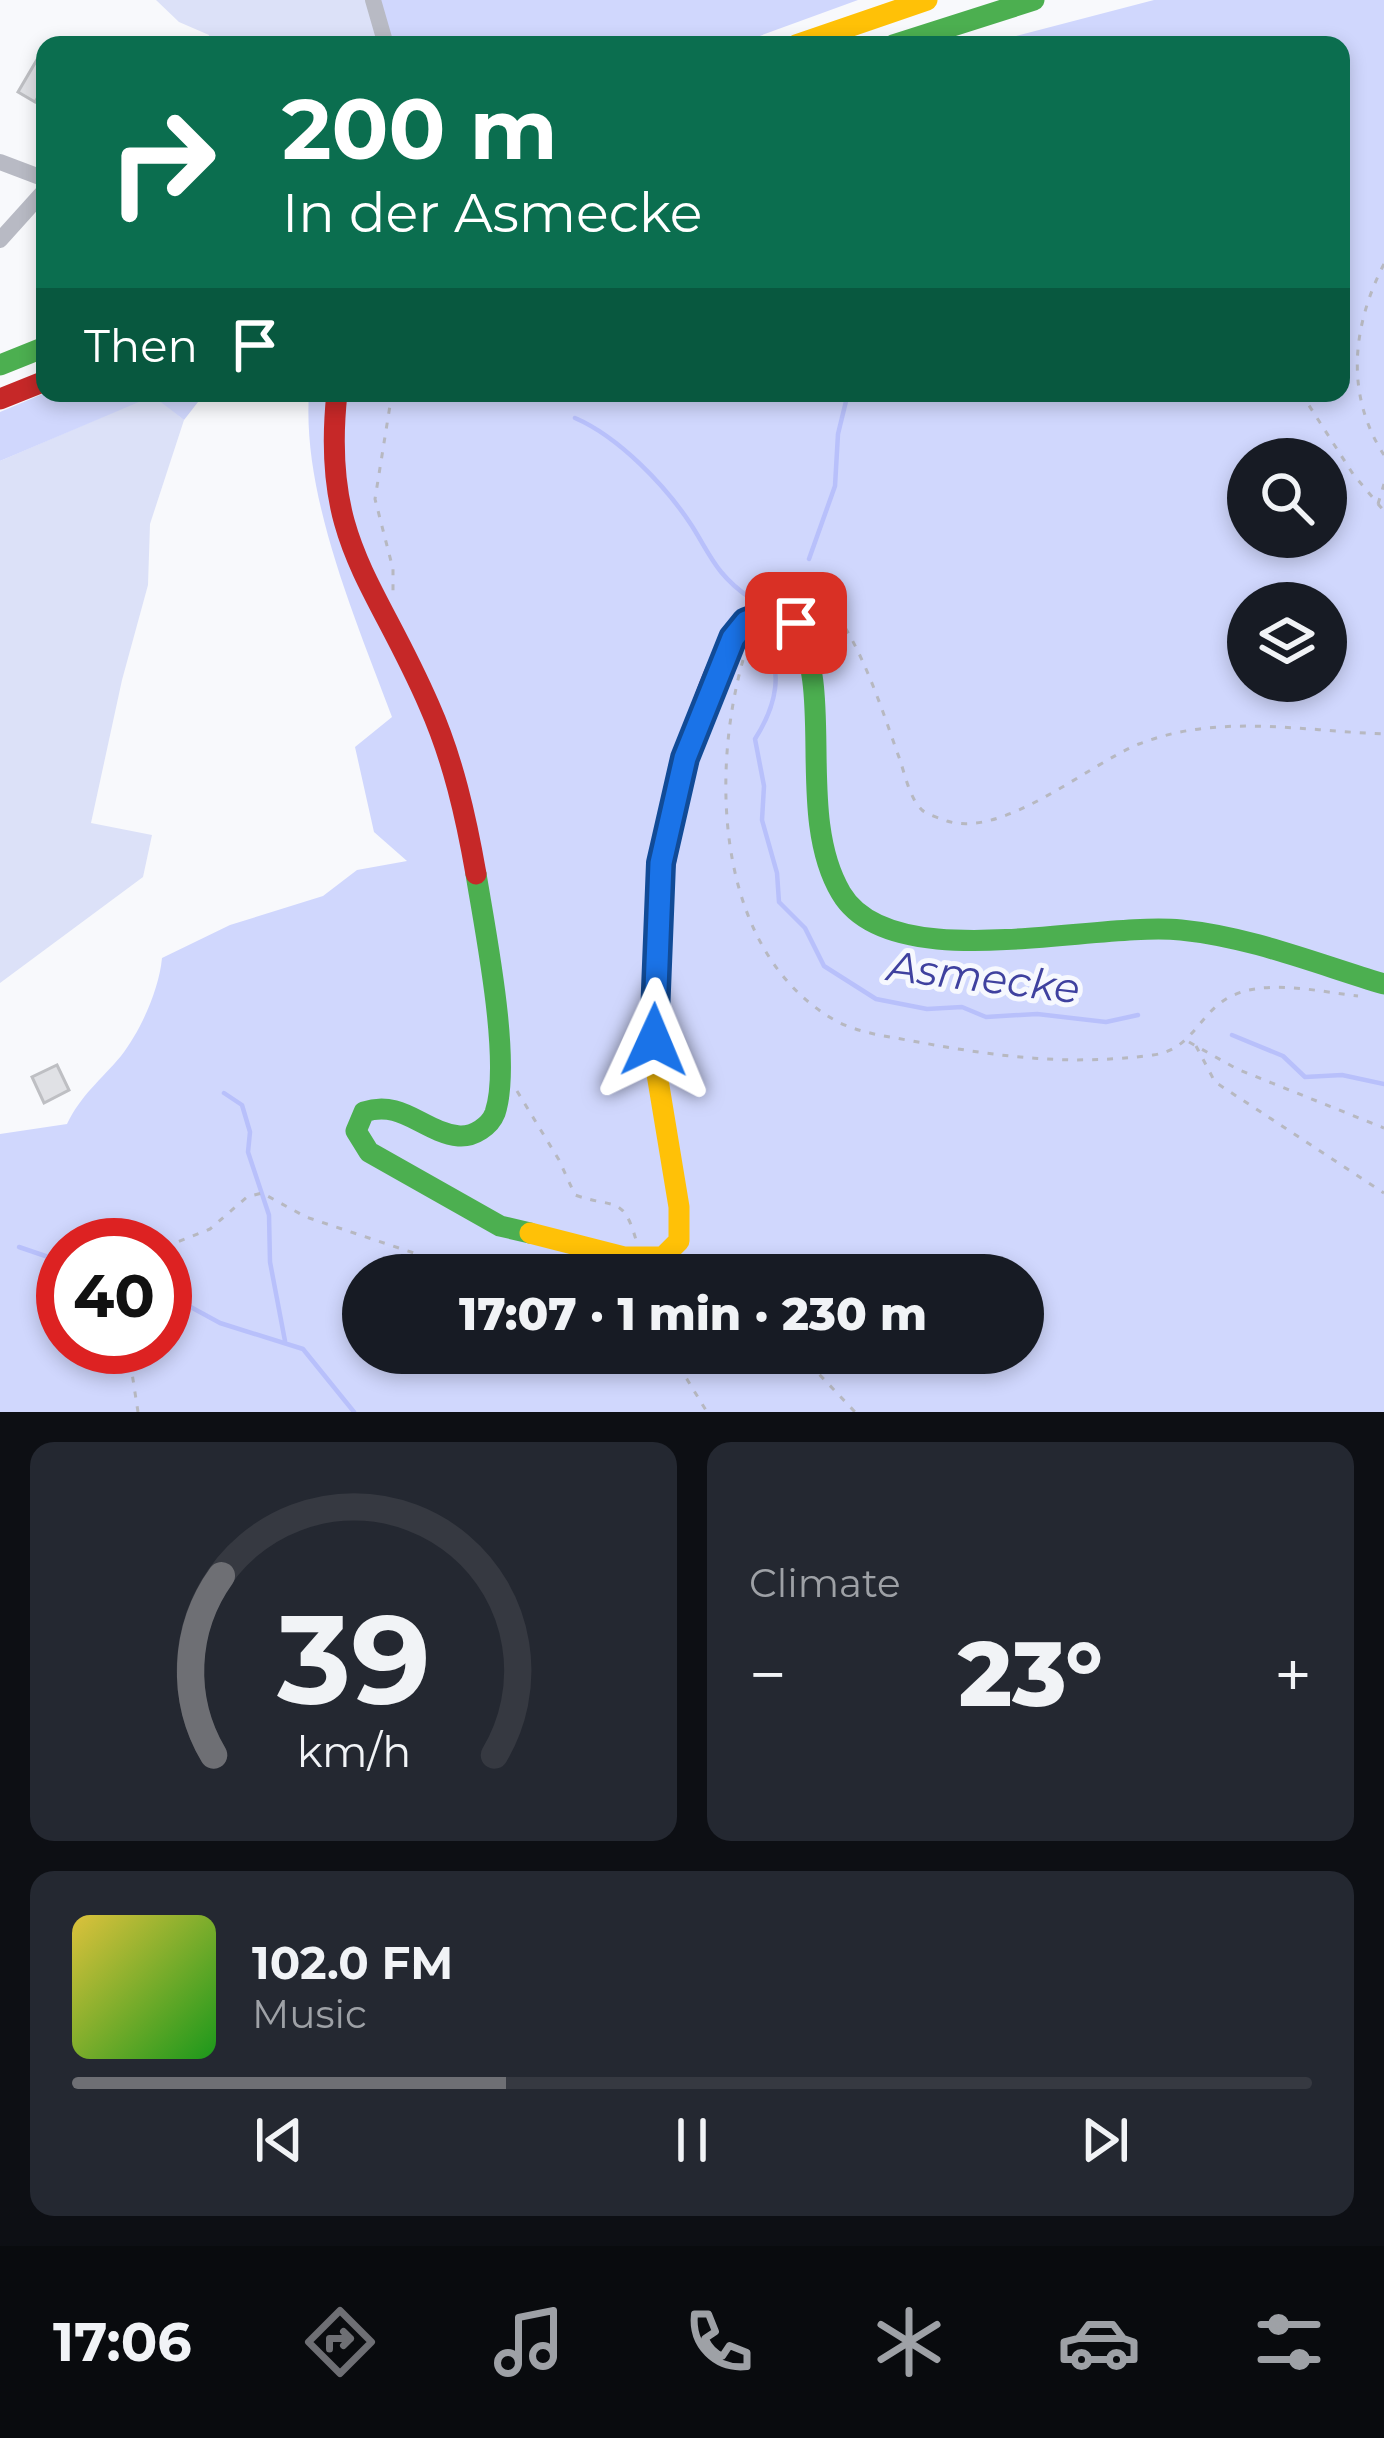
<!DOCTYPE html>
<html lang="en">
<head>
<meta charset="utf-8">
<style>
  body { margin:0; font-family:Montserrat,sans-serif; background:#242831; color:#f1f3f6; height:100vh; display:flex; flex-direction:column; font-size:45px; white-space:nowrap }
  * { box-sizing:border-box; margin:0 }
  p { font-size:39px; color:#9ea1a6 }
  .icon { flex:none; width:66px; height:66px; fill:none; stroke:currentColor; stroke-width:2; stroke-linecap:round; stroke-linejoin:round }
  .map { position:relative; height:1412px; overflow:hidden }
  .panel { display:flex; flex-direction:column; gap:30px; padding:30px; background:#0d0f14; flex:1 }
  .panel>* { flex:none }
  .guide { position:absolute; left:36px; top:36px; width:1314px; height:366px; border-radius:24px; box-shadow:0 6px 18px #0003; background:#0b6e4f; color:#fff; overflow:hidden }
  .tools { position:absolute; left:1227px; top:438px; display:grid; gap:24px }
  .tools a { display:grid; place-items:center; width:120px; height:120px; border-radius:50%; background:#171b24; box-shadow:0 6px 18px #0003; font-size:60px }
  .speed { position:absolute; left:36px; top:1218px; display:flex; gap:24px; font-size:60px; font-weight:700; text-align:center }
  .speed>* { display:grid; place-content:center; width:156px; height:156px; border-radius:50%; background:#171b24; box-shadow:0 6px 18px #0003; line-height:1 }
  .speed .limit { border:18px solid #d22; background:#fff; color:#111 }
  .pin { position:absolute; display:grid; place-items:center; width:102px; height:102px; color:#fff; margin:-51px; border-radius:24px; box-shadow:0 6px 18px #0006 }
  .me { position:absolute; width:132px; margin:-66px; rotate:1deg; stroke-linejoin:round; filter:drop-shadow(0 0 9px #0008) }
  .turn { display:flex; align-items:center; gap:42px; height:252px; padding:0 48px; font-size:54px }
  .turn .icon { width:156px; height:156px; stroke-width:2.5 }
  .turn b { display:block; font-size:84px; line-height:102px }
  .then { display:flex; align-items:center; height:114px; padding:0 48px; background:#0003; gap:24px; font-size:45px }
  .big { font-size:90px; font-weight:800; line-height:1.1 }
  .panel .card { flex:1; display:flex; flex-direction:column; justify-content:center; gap:18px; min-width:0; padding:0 42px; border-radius:24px; background:#242831 }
  .panel .dial { align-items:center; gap:0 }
  .dial svg { height:312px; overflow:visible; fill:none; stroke:#363941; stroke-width:7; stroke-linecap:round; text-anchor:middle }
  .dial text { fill:#f1f3f6; stroke:none }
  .song { display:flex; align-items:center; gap:36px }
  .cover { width:144px; height:144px; border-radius:18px; background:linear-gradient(135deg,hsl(50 70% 55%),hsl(120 70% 35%)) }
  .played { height:12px; border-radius:6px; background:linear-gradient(90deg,#6e6f74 35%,#363941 35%) }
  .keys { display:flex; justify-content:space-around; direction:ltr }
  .heat { display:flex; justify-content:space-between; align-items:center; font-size:66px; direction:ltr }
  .panel .tiles { flex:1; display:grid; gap:30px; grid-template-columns:1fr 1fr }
  .card:last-child { grid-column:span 2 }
  .trip { position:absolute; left:342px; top:1254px; width:702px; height:120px; border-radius:60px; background:#171b24; box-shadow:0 6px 18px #0003; font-weight:800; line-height:120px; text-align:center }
  .menu { display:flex; height:192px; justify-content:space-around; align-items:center; background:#090b0e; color:#9ea1a6 }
  .menu .icon { width:84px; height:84px }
  .menu .active { color:#6e6f74 }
  .menu b { font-size:54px; color:#f1f3f6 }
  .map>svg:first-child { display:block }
  .green { fill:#dce1f8 }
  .forest { fill:#d0d7fd; fill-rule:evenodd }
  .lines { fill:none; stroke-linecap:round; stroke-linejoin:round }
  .stream { stroke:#b8c0fb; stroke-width:4.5 }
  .building { fill:#e0e1e5; stroke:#bebfc3; stroke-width:3 }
  .path { stroke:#b7b8c0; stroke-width:3; stroke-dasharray:6 9; stroke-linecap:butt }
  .street { stroke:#b8bac4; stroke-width:16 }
  .fast { stroke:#4caf50; stroke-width:21 }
  .slow { stroke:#ffc107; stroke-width:21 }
  .jam { stroke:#c62828; stroke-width:21 }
  .route-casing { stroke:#114b97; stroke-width:30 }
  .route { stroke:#1a73e8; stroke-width:21 }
  .labels { text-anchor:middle; stroke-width:10; stroke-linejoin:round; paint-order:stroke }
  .water-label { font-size:42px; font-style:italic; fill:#3f419f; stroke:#f6f8fe }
</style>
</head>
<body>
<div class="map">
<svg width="1384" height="1412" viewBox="0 0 1384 1412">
  <rect width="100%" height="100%" fill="#f8f9fc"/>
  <!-- green -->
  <g class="green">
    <polygon points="156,0 368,0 381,45 207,45 209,35 179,22"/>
    <polygon points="153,395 184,420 150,524 148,585 122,680 91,823 152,835 143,877 0,983 0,461"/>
  </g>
  <!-- forest -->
  <g class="forest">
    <polygon points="380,0 858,0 735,45 392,45"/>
    <path d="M1154,0h230v1412h-1384v-278l67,-10c14,-29 33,-43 54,-68 20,-26 38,-66 41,-98l68,-33 93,-29 34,-26 50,-9 -33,-29 -19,-85 37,-30c-36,-97 -90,-221 -83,-324h1032v-348h-359zM1248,459h78v78h-78zM1248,603h78v78h-78zM63,1245h102v102h-102zM363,1275h660v78h-660z"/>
    <polygon points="45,393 205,393 184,420 153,396 0,461 0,412"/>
  </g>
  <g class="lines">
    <!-- stream -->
    <g class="stream">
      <path d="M575,418c44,19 91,68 117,108 20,32 25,49 58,72"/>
      <polyline points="809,559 835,486 838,434 848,393"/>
      <path d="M766,635c16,38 12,68 -11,104l9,47 -2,34 15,53 2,29 26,26 19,38 52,33 51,10 35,-2 24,10 51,-3 69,8 32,-7"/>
      <polyline points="1232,1035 1283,1056 1305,1077 1342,1075 1384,1084"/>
      <polyline points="224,1093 242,1105 250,1132 248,1152 269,1215 270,1262 285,1341"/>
      <polyline points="19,1247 63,1262"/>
      <polyline points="165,1293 220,1323 303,1349 354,1412"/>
    </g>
  </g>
  <!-- building -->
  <g class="building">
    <polygon points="45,46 45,85 35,102 18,92"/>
    <polygon points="57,1065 69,1090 44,1103 32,1077"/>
  </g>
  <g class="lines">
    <!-- path -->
    <g class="path">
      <path d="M1384,264c-32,62 -39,131 0,191"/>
      <polyline points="392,393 375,499 393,569 393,591"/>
      <polyline points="1301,393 1353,474 1384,511"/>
      <polyline points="1378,504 1384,484"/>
      <path d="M792,597l13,-10c46,18 78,127 95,173 5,15 10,39 22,50 6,5 17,8 25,11 56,18 142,-57 192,-77 79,-31 163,-13 245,-10"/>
      <path d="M743,660c-33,117 -27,295 95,362 24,12 54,15 80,20 82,15 151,24 235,13 37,-5 44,-36 70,-54 36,-25 96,-9 135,-5"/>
      <polyline points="1189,1042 1237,1069 1384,1128"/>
      <polyline points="1196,1046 1215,1082 1384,1193"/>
      <path d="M517,1091l42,69 16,35c39,14 48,-1 61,45"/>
      <polyline points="165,1247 210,1229 247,1197 262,1193 306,1217 471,1272 500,1275"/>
      <polyline points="691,1259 712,1275"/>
      <polyline points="128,1347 138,1412"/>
      <polyline points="671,1353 707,1412"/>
      <polyline points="799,1353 855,1412"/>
    </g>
    <!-- street -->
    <g class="street">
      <polyline points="373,0 386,45"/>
      <polyline points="0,162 45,179"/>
      <polyline points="0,240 45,190"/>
    </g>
    <!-- fast -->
    <g class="fast">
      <polyline points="893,45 1034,0"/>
      <polyline points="0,365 45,347"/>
      <path d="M794,626c43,59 0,188 47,267 50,85 252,28 340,37 70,7 136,34 203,54"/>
      <path d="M476,874c9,56 36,189 19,239 -5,13 -21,24 -36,23 -36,-4 -57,-37 -95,-24l-8,19 13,21 131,74 30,7"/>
    </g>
    <!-- slow -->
    <g class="slow">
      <polyline points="796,45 927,0"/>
      <polyline points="530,1233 624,1257 663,1257 679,1241 679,1207 657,1074 657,923"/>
    </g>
    <!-- jam -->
    <g class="jam">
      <path d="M337,393c-16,148 38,187 92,312 24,54 37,112 47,169"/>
      <polyline points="0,399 45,381"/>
      <path d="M657,923c7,-65 39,-265 94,-303 12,-8 23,-6 36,-3l7,9"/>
    </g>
  </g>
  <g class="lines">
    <!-- route casing -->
    <g class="route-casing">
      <polyline id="route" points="654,1040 661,863 685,758 733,638 746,622 770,613 796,623"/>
    </g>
    <!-- route -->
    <use href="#route" class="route"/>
  </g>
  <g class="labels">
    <!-- water labels -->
    <g class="water-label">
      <text transform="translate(984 977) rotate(7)" y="15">Asmecke</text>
    </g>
  </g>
</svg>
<div class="tools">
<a><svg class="icon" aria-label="search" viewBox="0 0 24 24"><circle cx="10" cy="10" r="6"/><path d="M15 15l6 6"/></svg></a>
<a><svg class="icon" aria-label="layers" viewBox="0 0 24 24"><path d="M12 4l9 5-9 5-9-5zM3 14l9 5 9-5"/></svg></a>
</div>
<div class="speed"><div class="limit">40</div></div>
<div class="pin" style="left:796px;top:623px;background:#d93025"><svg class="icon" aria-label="arrive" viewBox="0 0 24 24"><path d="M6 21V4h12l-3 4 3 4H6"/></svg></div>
<svg class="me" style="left:654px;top:1040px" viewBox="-20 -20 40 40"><path d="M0-17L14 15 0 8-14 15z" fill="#1a73e8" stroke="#fff" stroke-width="4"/></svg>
<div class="trip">17:07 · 1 min · 230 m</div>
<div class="guide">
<div class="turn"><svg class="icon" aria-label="right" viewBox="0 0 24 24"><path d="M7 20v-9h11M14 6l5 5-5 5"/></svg><div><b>200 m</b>In der Asmecke</div></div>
<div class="then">Then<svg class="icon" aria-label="arrive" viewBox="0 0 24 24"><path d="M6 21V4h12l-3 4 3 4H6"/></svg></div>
</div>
</div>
<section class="panel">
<div class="tiles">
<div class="card dial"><svg viewBox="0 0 100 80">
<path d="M14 69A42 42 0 1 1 86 69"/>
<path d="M14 69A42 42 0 0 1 16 23" stroke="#6e6f74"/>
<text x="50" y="56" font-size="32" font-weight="700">39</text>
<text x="50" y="72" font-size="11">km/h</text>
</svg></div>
<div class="card"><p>Climate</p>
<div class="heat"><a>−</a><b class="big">23°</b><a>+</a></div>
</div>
<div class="card">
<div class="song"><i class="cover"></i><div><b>102.0 FM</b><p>Music</p></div></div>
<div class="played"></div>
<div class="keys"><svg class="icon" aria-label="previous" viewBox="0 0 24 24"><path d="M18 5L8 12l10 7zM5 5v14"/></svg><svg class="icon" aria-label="pause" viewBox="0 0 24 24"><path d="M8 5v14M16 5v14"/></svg><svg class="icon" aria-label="next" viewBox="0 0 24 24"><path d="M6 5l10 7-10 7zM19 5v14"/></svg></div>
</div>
</div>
</section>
<nav class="menu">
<b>17:06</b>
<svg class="icon active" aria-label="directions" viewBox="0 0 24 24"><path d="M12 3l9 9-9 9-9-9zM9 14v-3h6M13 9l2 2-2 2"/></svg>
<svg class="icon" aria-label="music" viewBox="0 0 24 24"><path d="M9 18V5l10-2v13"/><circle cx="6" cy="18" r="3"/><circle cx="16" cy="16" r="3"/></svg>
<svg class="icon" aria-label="phone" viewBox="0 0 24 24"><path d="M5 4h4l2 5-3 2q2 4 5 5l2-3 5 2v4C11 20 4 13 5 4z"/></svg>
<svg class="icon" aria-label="climate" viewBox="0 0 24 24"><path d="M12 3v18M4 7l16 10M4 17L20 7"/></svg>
<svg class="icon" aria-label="car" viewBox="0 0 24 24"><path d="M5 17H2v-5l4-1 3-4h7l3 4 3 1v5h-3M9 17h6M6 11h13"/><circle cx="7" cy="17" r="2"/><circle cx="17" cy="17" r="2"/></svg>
<svg class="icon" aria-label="filters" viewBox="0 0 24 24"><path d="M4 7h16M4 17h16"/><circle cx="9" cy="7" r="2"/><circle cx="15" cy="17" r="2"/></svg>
</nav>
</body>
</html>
